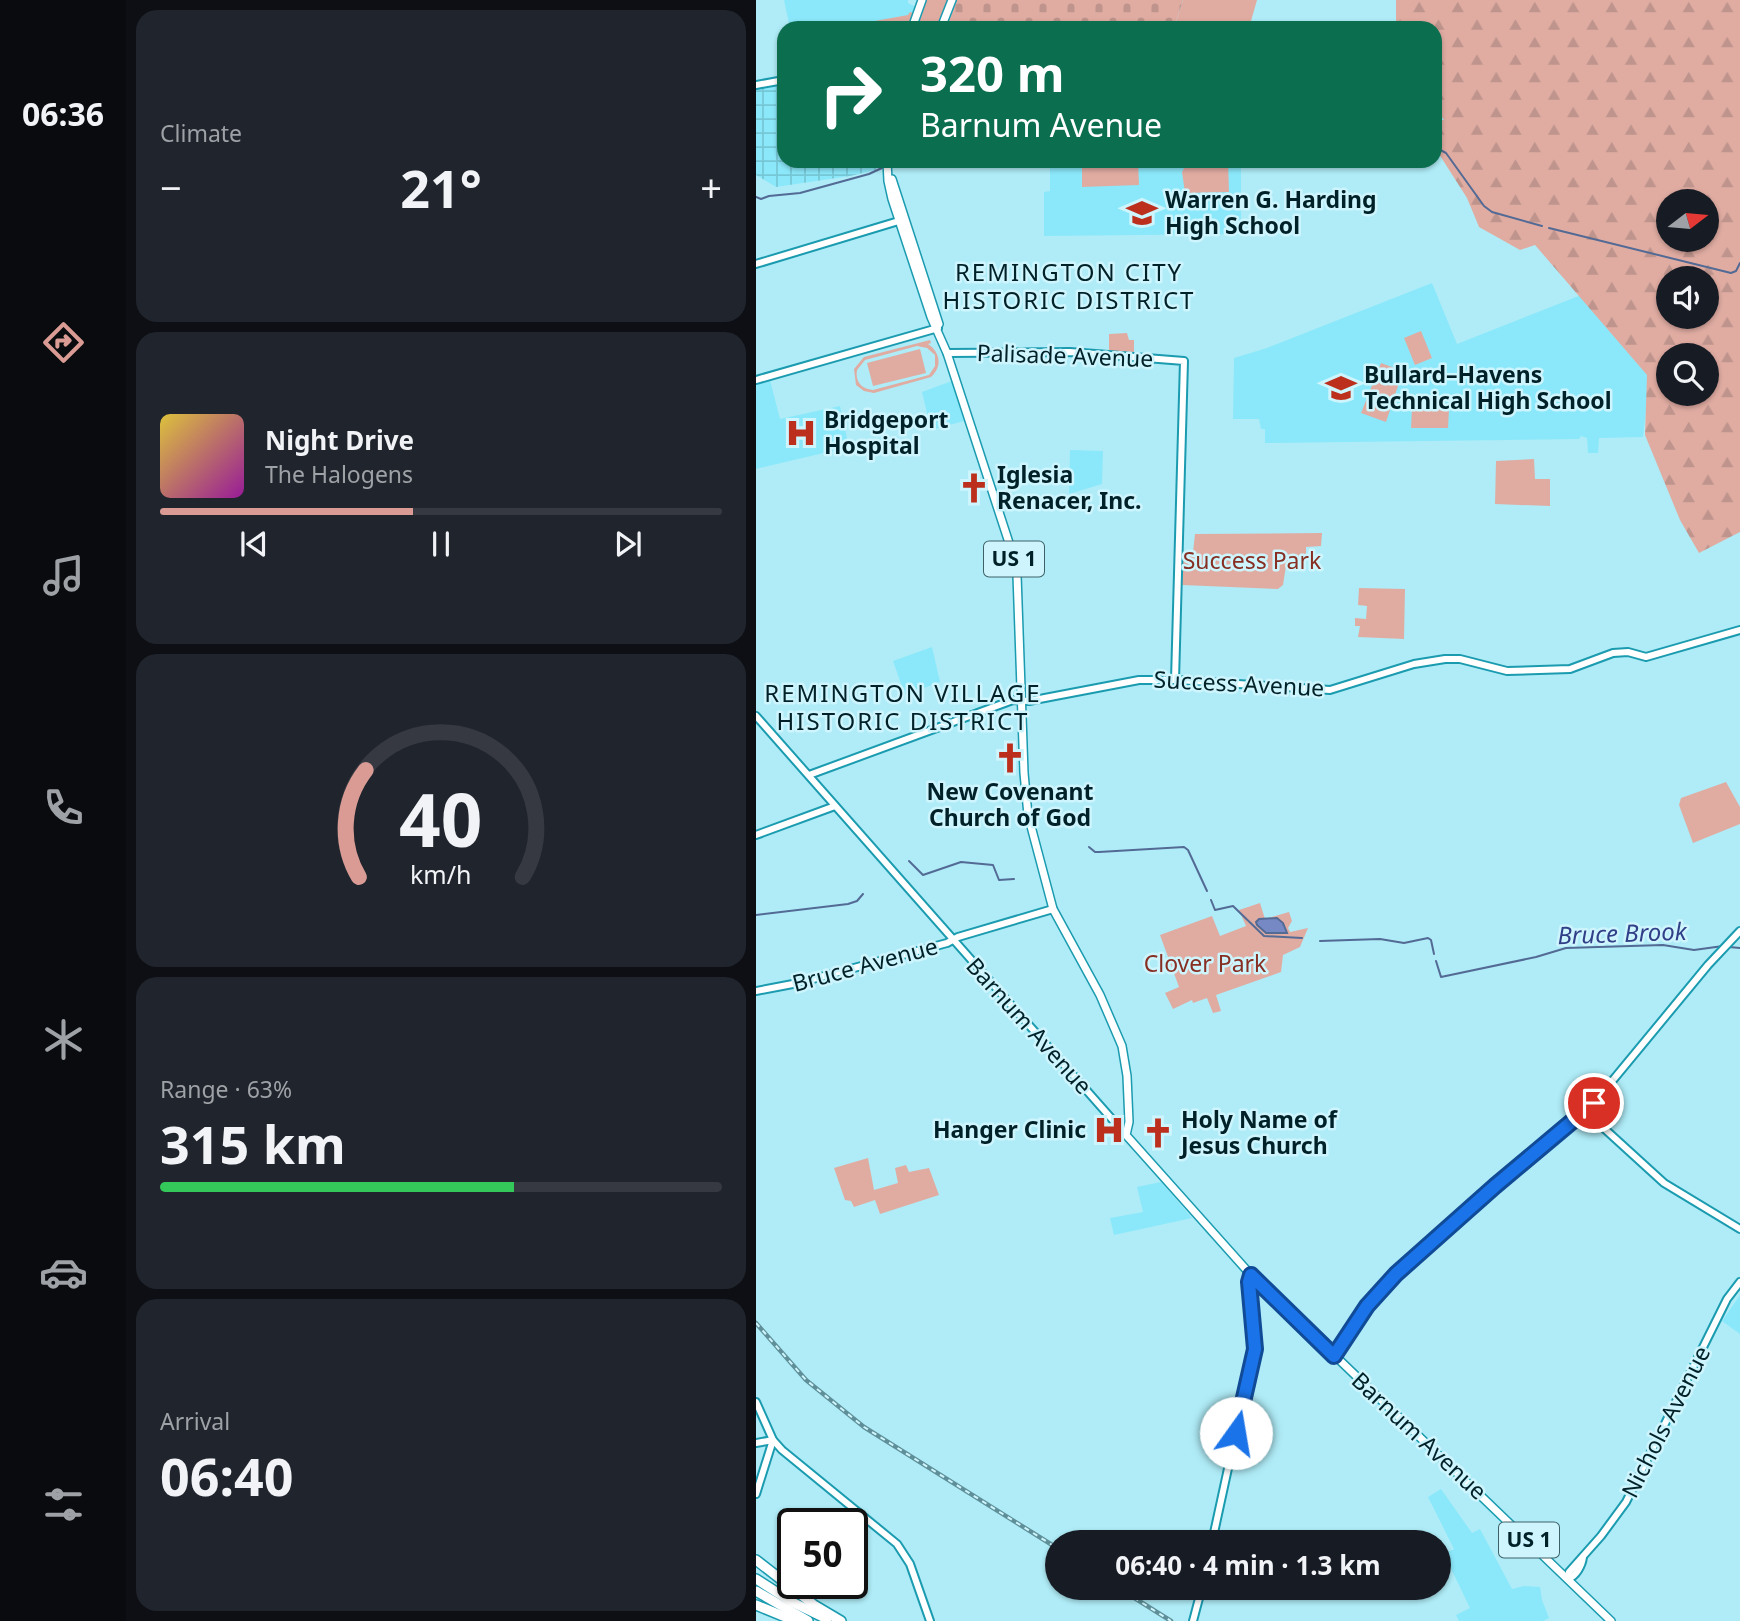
<!DOCTYPE html>
<html lang="en">
<head>
<meta charset="utf-8">
<style>
  body { margin:0; font-family:"Noto Sans",sans-serif; background:#20242c; color:#f1f3f6; height:100vh; display:flex; flex-direction:column; font-size:26px; white-space:nowrap }
  * { box-sizing:border-box; margin:0 }
  p { font-size:23px; color:#9ea1a6 }
  .icon { flex:none; width:38px; height:38px; fill:none; stroke:currentColor; stroke-width:2; stroke-linecap:round; stroke-linejoin:round }
  .map { position:relative; flex:1; overflow:hidden }
  .sheet { display:flex; flex-direction:column; gap:10px; padding:10px; background:#0d0f14; width:630px }
  .sheet>* { flex:none }
  .guide { position:absolute; left:21px; top:21px; width:665px; height:147px; border-radius:21px; box-shadow:0 2px 5px #0004; background:#0b6e4f; color:#fff; overflow:hidden }
  .needle { width:46px; rotate:74deg }
  .controls { position:absolute; left:900px; top:189px; display:grid; gap:14px }
  .controls a { display:grid; place-items:center; width:63px; height:63px; border-radius:50%; background:#171b24; box-shadow:0 2px 5px #0004; font-size:35px }
  .speed { position:absolute; left:21px; top:1508px; display:flex; gap:14px; font-size:35px; font-weight:700; text-align:center }
  .speed>* { display:grid; place-content:center; width:91px; height:91px; border-radius:50%; background:#171b24; box-shadow:0 2px 5px #0004; line-height:1 }
  .speed .limit { border:4px solid #111; border-radius:10px; background:#fff; color:#111 }
  .pin { position:absolute; display:grid; place-items:center; width:60px; height:60px; color:#fff; margin:-30px; border:4px solid #fff; border-radius:50%; box-shadow:0 2px 7px #0007 }
  .me { position:absolute; width:77px; margin:-38px; rotate:13deg; stroke-linejoin:round; filter:drop-shadow(0 0 5px #0008) }
  .turn { display:flex; align-items:center; gap:24px; height:147px; padding:0 28px; font-size:32px }
  .turn .icon { width:91px; height:91px; stroke-width:2.5 }
  .turn b { display:block; font-size:49px; line-height:60px }
  .big { font-size:52px; font-weight:700; line-height:1.1 }
  .sheet .widget { flex:1; display:flex; flex-direction:column; justify-content:center; gap:10px; min-width:0; padding:0 24px; border-radius:21px; background:#20242c }
  .sheet .dial { align-items:center; gap:0 }
  .dial svg { height:182px; overflow:visible; fill:none; stroke:#363941; stroke-width:7; stroke-linecap:round; text-anchor:middle }
  .dial text { fill:#f1f3f6; stroke:none }
  .song { display:flex; align-items:center; gap:21px }
  .cover { width:84px; height:84px; border-radius:10px; background:linear-gradient(135deg,hsl(50 70% 55%),hsl(300 70% 35%)) }
  .played { height:7px; border-radius:4px; background:linear-gradient(90deg,#d99b94 45%,#363941 45%) }
  .keys { display:flex; justify-content:space-around; direction:ltr }
  .heat { display:flex; justify-content:space-between; align-items:center; font-size:38px; direction:ltr }
  .charge { height:10px; border-radius:5px; background:linear-gradient(90deg,#34c759 63%,#363941 0) }
  .trip { position:absolute; left:289px; top:1530px; width:406px; height:70px; border-radius:35px; background:#171b24; box-shadow:0 2px 5px #0004; font-weight:700; line-height:70px; text-align:center }
  main { display:flex; flex:1; min-height:0 }
  .tab-bar { display:flex; flex-direction:column; width:126px; justify-content:space-around; align-items:center; background:#090b0e; color:#9ea1a6 }
  .tab-bar .icon { width:49px; height:49px }
  .tab-bar .selected { color:#d99b94 }
  .tab-bar b { font-size:32px; color:#f1f3f6 }
  .map>svg:first-child { display:block }
  .built { fill:#8be8fa }
  .industrial { fill:url(#industrial-grid) }
  .green { fill:#e0aca2; fill-rule:evenodd }
  .forest { fill:url(#forest-firs); fill-rule:evenodd }
  .cemetery { fill:url(#cemetery-stones) }
  .water { fill:url(#water-ripples); stroke:#536a95; stroke-width:2 }
  .lines { fill:none; stroke-linecap:round; stroke-linejoin:round }
  .stream { stroke:#536a95; stroke-width:2 }
  .secondary-casing { stroke:#1b9baf; stroke-width:10 }
  .primary-casing { stroke:#1b9baf; stroke-width:10 }
  .highway-casing { stroke:#1b9baf; stroke-width:12 }
  .secondary { stroke:#fff; stroke-width:6 }
  .primary { stroke:#fff; stroke-width:7 }
  .highway { stroke:#fff; stroke-width:9 }
  .rail-casing { stroke:#5f9099; stroke-width:4.5 }
  .rail { stroke:#cef5fd; stroke-width:2; stroke-dasharray:5; stroke-linecap:butt }
  .route-casing { stroke:#114b97; stroke-width:18 }
  .route { stroke:#1a73e8; stroke-width:12 }
  .labels { text-anchor:middle; stroke-width:5; stroke-linejoin:round; paint-order:stroke }
  .shield { fill:#cef5fd; stroke:#3e6168; stroke-width:2 }
  .shield-label { font-size:21px; font-weight:bold; fill:#002128 }
  .poi-label { font-size:23px; font-weight:bold; fill:#002128; stroke:#cef5fd; text-anchor:start }
  .street-label { font-size:23px; fill:#002128; stroke:#cef5fd }
  .park-label { font-size:23px; fill:#862f22; stroke:#cef5fd }
  .neighbourhood-label { font-size:24px; letter-spacing:2px; fill:#002128; stroke:#cef5fd }
  .water-label { font-size:24px; font-style:italic; fill:#303f87; stroke:#cef5fd }
</style>
</head>
<body>
<main>
<nav class="tab-bar">
<b>06:36</b>
<svg class="icon selected" aria-label="directions" viewBox="0 0 24 24"><path d="M12 3l9 9-9 9-9-9zM9 14v-3h6M13 9l2 2-2 2"/></svg>
<svg class="icon" aria-label="music" viewBox="0 0 24 24"><path d="M9 18V5l10-2v13"/><circle cx="6" cy="18" r="3"/><circle cx="16" cy="16" r="3"/></svg>
<svg class="icon" aria-label="phone" viewBox="0 0 24 24"><path d="M5 4h4l2 5-3 2q2 4 5 5l2-3 5 2v4C11 20 4 13 5 4z"/></svg>
<svg class="icon" aria-label="climate" viewBox="0 0 24 24"><path d="M12 3v18M4 7l16 10M4 17L20 7"/></svg>
<svg class="icon" aria-label="car" viewBox="0 0 24 24"><path d="M5 17H2v-5l4-1 3-4h7l3 4 3 1v5h-3M9 17h6M6 11h13"/><circle cx="7" cy="17" r="2"/><circle cx="17" cy="17" r="2"/></svg>
<svg class="icon" aria-label="filters" viewBox="0 0 24 24"><path d="M4 7h16M4 17h16"/><circle cx="9" cy="7" r="2"/><circle cx="15" cy="17" r="2"/></svg>
</nav>
<section class="sheet">
<div class="widget"><p>Climate</p>
<div class="heat"><a>−</a><b class="big">21°</b><a>+</a></div>
</div>
<div class="widget">
<div class="song"><i class="cover"></i><div><b>Night Drive</b><p>The Halogens</p></div></div>
<div class="played"></div>
<div class="keys"><svg class="icon" aria-label="previous" viewBox="0 0 24 24"><path d="M18 5L8 12l10 7zM5 5v14"/></svg><svg class="icon" aria-label="pause" viewBox="0 0 24 24"><path d="M8 5v14M16 5v14"/></svg><svg class="icon" aria-label="next" viewBox="0 0 24 24"><path d="M6 5l10 7-10 7zM19 5v14"/></svg></div>
</div>
<div class="widget dial"><svg viewBox="0 0 100 80">
<path d="M14 69A42 42 0 1 1 86 69"/>
<path d="M14 69A42 42 0 0 1 17 22" stroke="#d99b94"/>
<text x="50" y="56" font-size="32" font-weight="700">40</text>
<text x="50" y="72" font-size="11">km/h</text>
</svg></div>
<div class="widget"><p>Range · 63%</p><b class="big">315 km</b><div class="charge"></div></div>
<div class="widget"><p>Arrival</p><b class="big">06:40</b></div>
</section>
<div class="map">
<svg width="984" height="1621" viewBox="0 0 984 1621">
  <defs>
    <pattern id="industrial-grid" width="8" height="8" patternUnits="userSpaceOnUse" patternTransform="scale(1.75)"><rect width="8" height="8" fill="#8be8fa"/><path d="M0 4h8M4 0v8" fill="none" stroke="#76c7d6"/></pattern>
    <pattern id="forest-firs" width="22" height="20" patternUnits="userSpaceOnUse" patternTransform="scale(1.75)"><rect width="22" height="20" fill="#e0aca2"/><path d="M5 1l3.5 6h-7zM16 11l3.5 6h-7z" fill="#be948c"/></pattern>
    <pattern id="cemetery-stones" width="16" height="16" patternUnits="userSpaceOnUse" patternTransform="scale(1.75)"><rect width="16" height="16" fill="#e0aca2"/><path d="M2 7V4a2 2 0 0 1 4 0v3zM10 15v-3a2 2 0 0 1 4 0v3z" fill="#be948c"/></pattern>
    <pattern id="water-ripples" width="26" height="14" patternUnits="userSpaceOnUse" patternTransform="scale(1.75)"><rect width="26" height="14" fill="#7789c4"/><path d="M2 4q2-2 4 0t4 0M15 11q2-2 4 0t4 0" fill="none" stroke="#5f709f"/></pattern>
  </defs>
  <rect width="100%" height="100%" fill="#afecf7"/>
  <!-- built -->
  <g class="built">
    <polygon points="28,0 152,0 152,3 160,7 153,28 34,28"/>
    <polygon points="294,161 485,161 485,234 288,236 288,192 294,191"/>
    <polygon points="676,283 701,344 825,295 894,376 887,437 843,438 842,453 832,453 831,438 825,436 823,439 509,443 509,429 505,429 503,419 477,419 478,358 511,348"/>
    <polygon points="14,380 24,419 84,406 93,447 0,469 0,384"/>
    <polygon points="196,381 208,421 175,430 166,392"/>
    <polygon points="314,450 347,451 346,484 313,494"/>
    <polygon points="176,647 184,682 149,695 137,661"/>
    <polygon points="405,1182 436,1218 358,1235 354,1218 387,1212 381,1187"/>
    <polygon points="984,1295 984,1334 966,1321"/>
    <polygon points="685,1489 716,1533 724,1529 756,1589 768,1586 784,1587 786,1600 793,1618 787,1621 703,1621 700,1615 714,1608 688,1554 698,1549 672,1497"/>
  </g>
  <!-- industrial -->
  <polygon class="industrial" points="28,83 28,161 127,161 119,170 94,176 20,187 0,175 0,89"/>
  <!-- green -->
  <g class="green">
    <polygon points="169,0 194,0 183,28 159,28"/>
    <polygon points="427,0 501,0 493,28 418,28"/>
    <polygon points="154,12 157,13 152,28 110,27 113,22 152,15"/>
    <polygon points="326,161 382,161 383,185 326,187"/>
    <polygon points="432,161 472,161 473,192 429,193 426,172"/>
    <polygon points="665,331 676,358 659,365 648,338"/>
    <polygon points="371,333 373,340 378,340 378,353 353,351 353,334"/>
    <path d="M174,340l1,3 -3,1c13,9 14,23 3,33l-57,16 -10,-2 -8,-6 -2,-16 10,-12zM161,346l10,2 8,7v11l-6,9 -56,15c-12,-1 -18,-9 -16,-20l8,-10z"/>
    <polygon points="164,349 170,373 117,386 111,363"/>
    <polygon points="625,363 647,371 630,422 605,413"/>
    <polygon points="656,408 693,409 692,428 655,428"/>
    <polygon points="778,459 779,479 794,479 794,506 739,504 740,461"/>
    <polygon points="566,533 565,546 550,547 550,561 540,561 539,565 530,566 527,585 522,589 426,585 427,552 437,552 439,534"/>
    <polygon points="603,588 649,589 648,639 602,637 604,626 599,626 599,618 610,619 611,606 602,605"/>
    <polygon points="970,782 984,807 984,824 937,843 923,805 925,798"/>
    <polygon points="504,903 509,919 533,912 536,921 532,928 534,932 552,928 544,947 527,955 525,972 460,995 465,1011 457,1013 451,998 437,1003 436,1000 417,1009 409,993 423,987 404,935 456,916 464,936 490,926 483,910"/>
    <polygon points="112,1158 118,1190 142,1183 139,1168 150,1165 153,1172 173,1168 183,1195 124,1214 119,1200 98,1207 95,1201 89,1200 78,1168"/>
  </g>
  <!-- forest -->
  <path class="forest" d="M640,0h344v532l-41,21 -19,-33 -35,-85 2,-60 -112,-130 -15,5 -41,-23 -12,-29 -28,-44 -4,-2v-31l9,-1 -9,-13v-79h-39zM912,201h38v39h-38zM912,278h38v39h-38zM912,355h38v39h-38z"/>
  <!-- cemetery -->
  <polygon class="cemetery" points="201,0 427,0 418,28 190,28"/>
  <!-- water -->
  <polygon class="water" points="521,918 527,923 531,933 510,933 501,925 500,922 503,919"/>
  <g class="lines">
    <!-- stream -->
    <g class="stream">
      <polyline points="679,147 690,153 728,206 736,212 786,226"/>
      <polyline points="133,165 142,161"/>
      <polyline points="0,197 5,199 13,196 44,193 113,174 128,167"/>
      <polyline points="793,228 975,273 980,271 984,263"/>
      <polyline points="333,847 339,852 343,852 428,847 432,850 451,891"/>
      <polyline points="153,861 167,875 205,862 237,865 243,880 258,879"/>
      <polyline points="455,900 459,910 477,906 508,936 546,938"/>
      <polyline points="0,915 92,904 101,901 107,894"/>
      <polyline points="564,941 624,939 648,943 672,938 675,940 678,954"/>
      <polyline points="973,947 984,948"/>
      <polyline points="680,961 685,977 780,957 810,948 907,945 938,950 967,946"/>
    </g>
    <!-- secondary casing -->
    <g class="secondary-casing">
      <g id="secondary">
        <polyline points="0,85 28,80"/>
        <polyline points="0,264 146,220"/>
        <polyline points="191,353 314,352 428,361 419,680"/>
        <polyline points="0,380 182,328"/>
        <polyline points="0,716 370,1135"/>
        <polyline points="53,775 257,700 273,701 383,680 422,680 574,690 658,664 689,659 704,659 751,671 814,669 857,653 872,652 890,657 984,630"/>
        <polyline points="0,835 79,806"/>
        <polyline points="0,991 42,983 191,943 202,937 297,909"/>
        <polyline points="829,1111 908,1183 984,1229"/>
        <polyline points="578,1356 611,1305 640,1274 739,1186 838,1103 952,965 984,931"/>
        <polyline points="0,1402 17,1440 26,1450 141,1544 154,1564 174,1621"/>
        <polyline points="0,1443 17,1440 0,1494"/>
        <polyline points="456,1542 498,1349 493,1282 495,1275"/>
        <polyline points="812,1579 813,1572 845,1536 870,1502 971,1299 984,1282"/>
        <path d="M812,1579c8,-3 14,-13 15,-22"/>
        <polyline points="437,1621 446,1587"/>
      </g>
    </g>
    <!-- primary casing -->
    <g class="primary-casing">
      <g id="primary">
        <polyline points="156,28 166,0"/>
        <polyline points="185,28 196,0"/>
        <polyline points="131,161 132,181 136,199 175,317 191,353 258,558 261,575 268,773 272,815 297,909 344,995 366,1046 371,1076 373,1122 370,1135 495,1275 855,1621"/>
        <polyline points="136,179 183,324"/>
      </g>
    </g>
    <!-- highway casing -->
    <g class="highway-casing">
      <g id="highway">
        <polyline points="0,1560 58,1605 85,1621"/>
        <polyline points="0,1579 36,1602 71,1619"/>
        <polyline points="0,1591 52,1621"/>
        <polyline points="0,1605 39,1621"/>
      </g>
    </g>
    <!-- secondary -->
    <use href="#secondary" class="secondary"/>
    <!-- primary -->
    <use href="#primary" class="primary"/>
    <!-- highway -->
    <use href="#highway" class="highway"/>
    <!-- rail casing -->
    <g class="rail-casing">
      <g id="rail">
        <polyline points="0,1323 50,1380 108,1427 301,1548"/>
        <polyline points="361,1587 415,1621"/>
      </g>
    </g>
    <!-- rail -->
    <use href="#rail" class="rail"/>
  </g>
  <g class="lines">
    <!-- route casing -->
    <g class="route-casing">
      <polyline id="route" points="480,1433 499,1349 493,1282 495,1275 578,1356 611,1306 640,1274 739,1186 838,1103"/>
    </g>
    <!-- route -->
    <use href="#route" class="route"/>
  </g>
  <!-- icons -->
  <defs>
    <g id="school-bare" transform="scale(2.415)"><path d="M0-5L7-2L0 1L-7-2ZM-4 1L0 2.5L4 1V4Q0 6-4 4Z" fill="#bb2f1c" stroke="#cef5fd" stroke-width="2.5" paint-order="stroke"/></g>
    <g id="hospital-bare" transform="scale(2.415)"><path d="M-5-5h3v3.5h4V-5h3V5h-3V1.5h-4V5h-3Z" fill="#bb2f1c" stroke="#cef5fd" stroke-width="2.5" paint-order="stroke"/></g>
    <g id="church-bare" transform="scale(2.415)"><path d="M-1.2-6h2.4v3.5h3.3v2.4h-3.3V6h-2.4V-.1h-3.3v-2.4h3.3Z" fill="#bb2f1c" stroke="#cef5fd" stroke-width="2.5" paint-order="stroke"/></g>
  </defs>
  <g fill-rule="evenodd">
    <use href="#school-bare" x="386" y="213"/>
    <use href="#school-bare" x="585" y="388"/>
    <use href="#hospital-bare" x="45" y="433"/>
    <use href="#church-bare" x="218" y="488"/>
    <use href="#church-bare" x="254" y="758"/>
    <use href="#hospital-bare" x="353" y="1130"/>
    <use href="#church-bare" x="402" y="1133"/>
  </g>
  <g class="labels">
    <!-- shield labels -->
    <g class="shield">
      <rect x="228" y="541.5" width="60" height="35" rx="5"/>
      <rect x="743" y="1522.5" width="60" height="35" rx="5"/>
    </g>
    <g class="shield-label">
      <text x="258" y="566">US 1</text>
      <text x="773" y="1547">US 1</text>
    </g>
    <!-- poi labels -->
    <g class="poi-label">
      <text x="409" y="208">Warren G. Harding<tspan x="409" dy="26">High School</tspan></text>
      <text x="608" y="383">Bullard–Havens<tspan x="608" dy="26">Technical High School</tspan></text>
      <text x="68" y="428">Bridgeport<tspan x="68" dy="26">Hospital</tspan></text>
      <text x="241" y="483">Iglesia<tspan x="241" dy="26">Renacer, Inc.</tspan></text>
      <text x="254" y="800" text-anchor="middle">New Covenant<tspan x="254" dy="26">Church of God</tspan></text>
      <text x="425" y="1128">Holy Name of<tspan x="425" dy="26">Jesus Church</tspan></text>
      <text x="330" y="1138" text-anchor="end">Hanger Clinic</text>
    </g>
    <!-- street labels -->
    <g class="street-label">
      <text transform="translate(309 356) rotate(2)" y="8">Palisade Avenue</text>
      <text transform="translate(483 684) rotate(3)" y="8">Success Avenue</text>
      <text transform="translate(109 965) rotate(-15)" y="8">Bruce Avenue</text>
      <text transform="translate(273 1026) rotate(48)" y="8">Barnum Avenue</text>
      <text transform="translate(910 1422) rotate(-63)" y="8">Nichols Avenue</text>
      <text transform="translate(663 1436) rotate(43)" y="8">Barnum Avenue</text>
    </g>
    <!-- park labels -->
    <g class="park-label">
      <text x="496" y="569">Success Park</text>
      <text x="449" y="972">Clover Park</text>
    </g>
    <!-- neighbourhood labels -->
    <g class="neighbourhood-label">
      <text x="313" y="281">REMINGTON CITY<tspan x="313" dy="28">HISTORIC DISTRICT</tspan></text>
      <text x="147" y="702">REMINGTON VILLAGE<tspan x="147" dy="28">HISTORIC DISTRICT</tspan></text>
    </g>
    <!-- water labels -->
    <g class="water-label">
      <text transform="translate(866 934) rotate(-2)" y="8">Bruce Brook</text>
    </g>
  </g>
</svg>
<div class="controls">
<a><svg class="needle" viewBox="-14 -14 28 28"><path d="M0-13l5 13h-10z" fill="#e53935"/><path d="M0 13l5-13h-10z" fill="#9ea1a6"/></svg></a>
<a><svg class="icon" aria-label="sound" viewBox="0 0 24 24"><path d="M4 9h4l5-4v14l-5-4H4zM17 9q2 3 0 6"/></svg></a>
<a><svg class="icon" aria-label="search" viewBox="0 0 24 24"><circle cx="10" cy="10" r="6"/><path d="M15 15l6 6"/></svg></a>
</div>
<div class="speed"><div class="limit">50</div></div>
<div class="pin" style="left:838px;top:1103px;background:#d93025"><svg class="icon" aria-label="arrive" viewBox="0 0 24 24"><path d="M6 21V4h12l-3 4 3 4H6"/></svg></div>
<svg class="me" style="left:480px;top:1433px" viewBox="-20 -20 40 40"><circle r="19" fill="#fff"/><path d="M0-13L10 11 0 6-10 11z" fill="#1a73e8"/></svg>
<div class="trip">06:40 · 4 min · 1.3 km</div>
<div class="guide">
<div class="turn"><svg class="icon" aria-label="right" viewBox="0 0 24 24"><path d="M7 20v-9h11M14 6l5 5-5 5"/></svg><div><b>320 m</b>Barnum Avenue</div></div>
</div>
</div>
</main>
</body>
</html>
